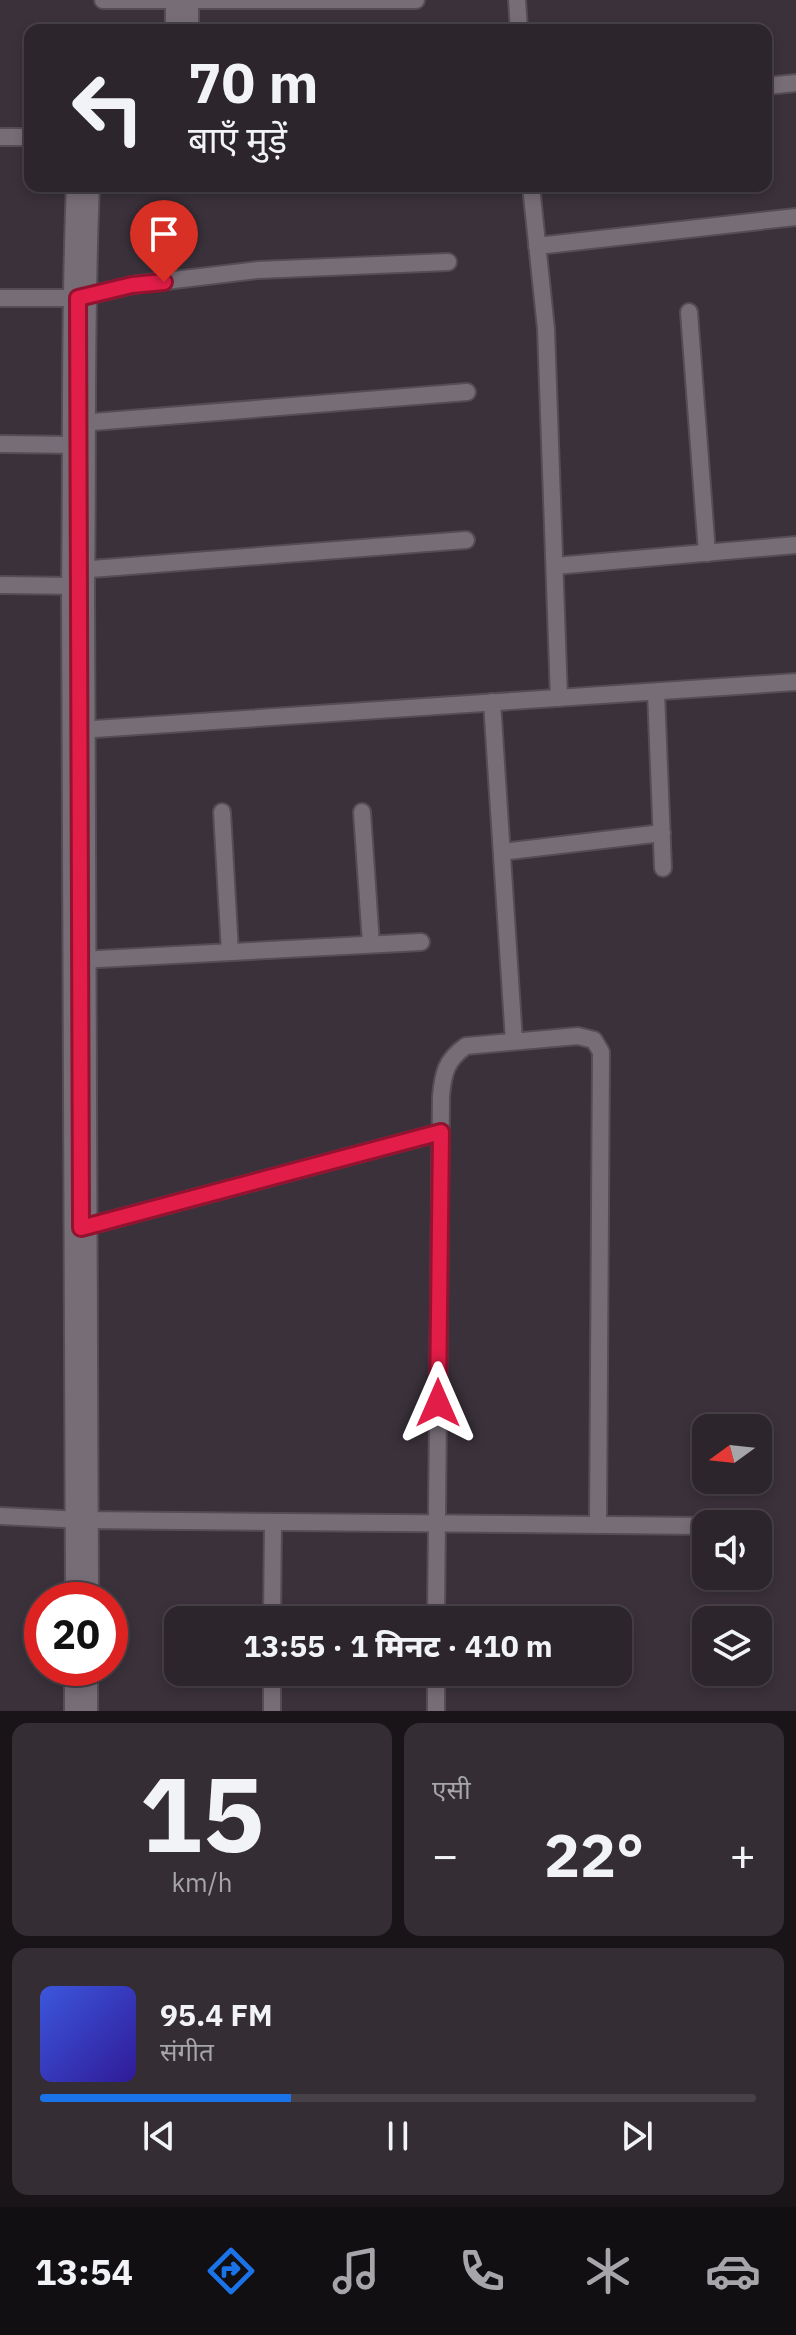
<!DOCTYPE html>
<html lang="hi">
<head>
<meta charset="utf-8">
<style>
  body { margin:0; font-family:"IBM Plex Sans","Noto Sans Devanagari",sans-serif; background:#342d34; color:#f1f3f6; height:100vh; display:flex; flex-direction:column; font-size:30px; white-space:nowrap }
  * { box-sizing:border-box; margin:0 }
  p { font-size:26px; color:#a6a5a9 }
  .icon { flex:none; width:44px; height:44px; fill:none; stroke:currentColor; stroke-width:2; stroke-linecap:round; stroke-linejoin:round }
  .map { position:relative; height:1711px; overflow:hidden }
  .panel { display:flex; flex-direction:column; gap:12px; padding:12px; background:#181418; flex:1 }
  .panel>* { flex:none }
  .banner { position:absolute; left:24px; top:24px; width:748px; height:168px; border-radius:16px; box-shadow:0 4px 12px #0003,0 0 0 2px #484248; background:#2c252c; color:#f1f3f6; overflow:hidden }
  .needle { width:52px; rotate:255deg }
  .fabs { position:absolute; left:692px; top:1414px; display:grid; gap:16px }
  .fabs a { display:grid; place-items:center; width:80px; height:80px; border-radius:16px; background:#2c252c; box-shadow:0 4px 12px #0003,0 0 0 2px #484248; font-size:40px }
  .speed { position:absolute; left:24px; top:1582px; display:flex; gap:16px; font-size:40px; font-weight:700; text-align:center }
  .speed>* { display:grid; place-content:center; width:104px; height:104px; border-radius:50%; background:#2c252c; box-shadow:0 4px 12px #0003,0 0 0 2px #484248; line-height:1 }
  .speed .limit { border:12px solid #d22; background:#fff; color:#111 }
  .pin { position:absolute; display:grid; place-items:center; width:68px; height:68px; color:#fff; margin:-82px -34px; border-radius:50% 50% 50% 0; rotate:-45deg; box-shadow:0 0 8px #0007 }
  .pin .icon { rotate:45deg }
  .me { position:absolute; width:88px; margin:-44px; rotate:0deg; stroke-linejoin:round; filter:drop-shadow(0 0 6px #0008) }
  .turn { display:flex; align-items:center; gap:28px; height:168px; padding:0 32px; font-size:36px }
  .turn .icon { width:104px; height:104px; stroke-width:2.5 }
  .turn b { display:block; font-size:56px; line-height:68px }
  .big { font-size:60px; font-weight:800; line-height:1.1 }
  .panel .tile { flex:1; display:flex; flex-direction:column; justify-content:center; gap:12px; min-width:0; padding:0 28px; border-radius:16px; background:#342d34 }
  .panel .dial { align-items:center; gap:0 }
  .dial b { font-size:104px; line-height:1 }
  .song { display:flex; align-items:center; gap:24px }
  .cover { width:96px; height:96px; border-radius:12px; background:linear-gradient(135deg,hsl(230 70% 55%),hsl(250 70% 35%)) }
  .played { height:8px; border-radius:4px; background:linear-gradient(90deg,#1a73e8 35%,#484248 35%) }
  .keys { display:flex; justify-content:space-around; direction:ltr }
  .heat { display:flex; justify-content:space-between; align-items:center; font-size:44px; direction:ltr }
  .panel .tiles { flex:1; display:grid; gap:12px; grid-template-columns:1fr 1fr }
  .tile:last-child { grid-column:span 2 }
  .trip { position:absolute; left:164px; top:1606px; width:468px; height:80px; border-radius:16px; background:#2c252c; box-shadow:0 4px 12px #0003,0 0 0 2px #484248; font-weight:800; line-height:80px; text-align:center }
  .menu { display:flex; height:128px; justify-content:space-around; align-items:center; background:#120f12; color:#a6a5a9 }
  .menu .icon { width:56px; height:56px }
  .menu .active { color:#1a73e8 }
  .menu b { font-size:36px; color:#f1f3f6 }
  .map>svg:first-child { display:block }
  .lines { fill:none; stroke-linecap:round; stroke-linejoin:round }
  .lane-casing { stroke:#544d54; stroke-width:20 }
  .street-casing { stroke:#544d54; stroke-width:36 }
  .lane { stroke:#776d77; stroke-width:16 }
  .street { stroke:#776d77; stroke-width:32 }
  .route-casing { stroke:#92132f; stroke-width:20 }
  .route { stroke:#e11d48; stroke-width:14 }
</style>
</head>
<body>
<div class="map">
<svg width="796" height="1711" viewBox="0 0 796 1711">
  <rect width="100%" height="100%" fill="#3a313a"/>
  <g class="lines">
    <!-- lane casing -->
    <g class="lane-casing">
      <g id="lane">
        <polyline points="103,0 416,0"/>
        <polyline points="517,0 519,30"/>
        <polyline points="766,86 796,83"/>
        <polyline points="0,137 30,137"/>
        <polyline points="531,186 546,329 559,698"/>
        <polyline points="537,246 796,217"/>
        <polyline points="0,298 78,298 132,285 258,270 448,262"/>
        <polyline points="689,312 707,553"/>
        <polyline points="80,423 467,392"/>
        <polyline points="0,444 80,445"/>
        <polyline points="555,566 796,545"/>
        <polyline points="78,570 466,540"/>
        <polyline points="0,585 78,586"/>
        <polyline points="656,692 663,868"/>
        <polyline points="492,702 514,1041"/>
        <polyline points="79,730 796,682"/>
        <polyline points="222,812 230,952"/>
        <polyline points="362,812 371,944"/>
        <polyline points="502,852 662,833"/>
        <polyline points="80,960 421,942"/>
        <polyline points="81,1228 441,1132"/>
        <polyline points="0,1516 83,1520 706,1526"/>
        <polyline points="758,1527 764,1527"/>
        <polyline points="272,1620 273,1522"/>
        <path d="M436,1620l5,-523c2,-24 5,-37 25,-51l112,-10 16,4 7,12 -3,473"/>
        <polyline points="436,1672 436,1711"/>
        <polyline points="272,1711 272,1672"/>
      </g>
    </g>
    <!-- street casing -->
    <g class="street-casing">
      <g id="street">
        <polyline points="182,0 182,30"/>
        <path d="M82,1600l-4,-1014c2,-134 -1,-267 5,-400"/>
        <polyline points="81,1711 81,1668"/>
      </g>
    </g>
    <!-- lane -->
    <use href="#lane" class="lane"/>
    <!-- street -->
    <use href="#street" class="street"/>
  </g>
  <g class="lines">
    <!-- route casing -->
    <g class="route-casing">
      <polyline id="route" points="164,282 132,285 78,298 81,1228 441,1132 438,1403"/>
    </g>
    <!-- route -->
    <use href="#route" class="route"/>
  </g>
</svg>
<div class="fabs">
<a><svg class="needle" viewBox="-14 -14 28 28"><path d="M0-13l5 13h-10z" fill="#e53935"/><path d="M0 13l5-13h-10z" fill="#a6a5a9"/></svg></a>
<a><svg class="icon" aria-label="sound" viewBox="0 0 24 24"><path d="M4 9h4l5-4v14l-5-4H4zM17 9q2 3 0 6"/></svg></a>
<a><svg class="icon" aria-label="layers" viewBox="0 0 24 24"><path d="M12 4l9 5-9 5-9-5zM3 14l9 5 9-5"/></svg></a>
</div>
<div class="speed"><div class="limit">20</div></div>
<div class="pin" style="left:164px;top:282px;background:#d93025"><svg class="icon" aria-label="arrive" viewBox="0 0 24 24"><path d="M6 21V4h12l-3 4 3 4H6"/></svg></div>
<svg class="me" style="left:438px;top:1403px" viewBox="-20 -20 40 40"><path d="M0-17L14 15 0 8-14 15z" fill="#e11d48" stroke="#fff" stroke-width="4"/></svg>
<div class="trip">13:55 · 1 मिनट · 410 m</div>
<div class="banner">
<div class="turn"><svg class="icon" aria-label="left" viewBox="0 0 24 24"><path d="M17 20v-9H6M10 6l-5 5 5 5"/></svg><div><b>70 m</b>बाएँ मुड़ें</div></div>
</div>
</div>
<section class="panel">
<div class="tiles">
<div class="tile dial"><b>15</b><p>km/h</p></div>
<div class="tile"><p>एसी</p>
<div class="heat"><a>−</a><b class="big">22°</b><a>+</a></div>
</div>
<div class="tile">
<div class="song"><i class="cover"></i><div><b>95.4 FM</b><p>संगीत</p></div></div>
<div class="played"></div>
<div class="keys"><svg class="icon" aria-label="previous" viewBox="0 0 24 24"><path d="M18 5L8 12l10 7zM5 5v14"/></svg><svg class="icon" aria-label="pause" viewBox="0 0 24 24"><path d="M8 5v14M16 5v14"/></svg><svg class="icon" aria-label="next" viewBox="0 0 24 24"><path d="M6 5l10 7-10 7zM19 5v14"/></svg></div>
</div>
</div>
</section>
<nav class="menu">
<b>13:54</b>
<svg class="icon active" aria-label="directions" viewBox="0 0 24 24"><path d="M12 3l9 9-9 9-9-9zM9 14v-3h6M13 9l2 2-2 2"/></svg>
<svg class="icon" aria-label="music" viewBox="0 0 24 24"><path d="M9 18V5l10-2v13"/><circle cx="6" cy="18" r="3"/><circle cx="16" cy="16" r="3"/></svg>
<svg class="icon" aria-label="phone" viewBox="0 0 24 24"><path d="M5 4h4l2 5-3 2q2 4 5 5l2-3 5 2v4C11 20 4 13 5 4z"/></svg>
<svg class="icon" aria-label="climate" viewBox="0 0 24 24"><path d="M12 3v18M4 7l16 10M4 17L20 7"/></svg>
<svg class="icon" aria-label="car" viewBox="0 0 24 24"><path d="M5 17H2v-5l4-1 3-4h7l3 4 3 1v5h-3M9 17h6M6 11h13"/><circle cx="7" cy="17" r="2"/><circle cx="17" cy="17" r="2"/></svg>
</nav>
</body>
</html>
